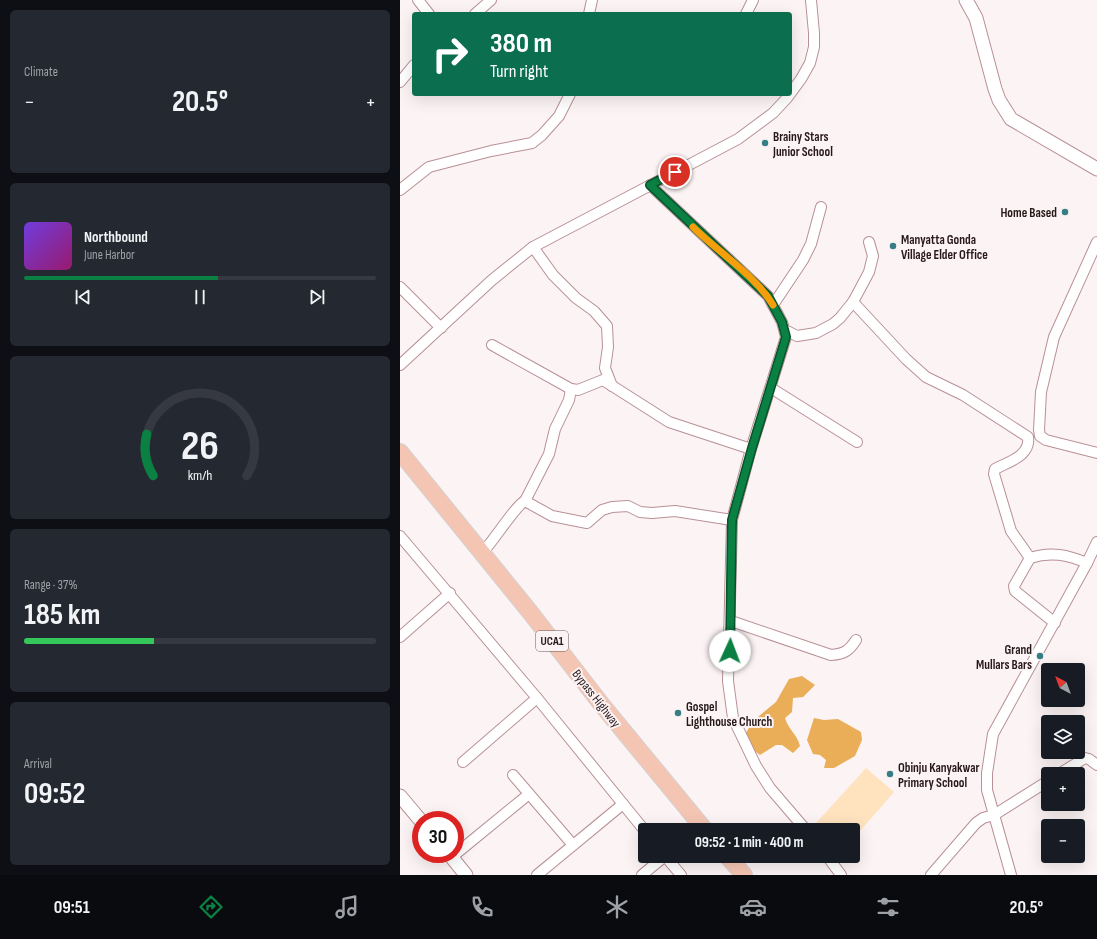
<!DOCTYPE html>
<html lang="en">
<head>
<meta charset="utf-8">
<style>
  body { margin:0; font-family:"Sofia Sans Condensed",sans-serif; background:#242831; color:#f1f3f6; height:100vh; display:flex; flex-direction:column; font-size:15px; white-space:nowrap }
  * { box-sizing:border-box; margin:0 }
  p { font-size:13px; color:#9ea1a6 }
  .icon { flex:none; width:22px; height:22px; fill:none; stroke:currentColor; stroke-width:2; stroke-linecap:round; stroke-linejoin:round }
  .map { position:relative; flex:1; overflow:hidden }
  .details { display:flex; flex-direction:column; gap:10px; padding:10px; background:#0d0f14; width:400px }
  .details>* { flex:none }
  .banner { position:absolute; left:12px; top:12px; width:380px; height:84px; border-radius:4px; box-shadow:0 4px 16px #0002; background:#0b6e4f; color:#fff; overflow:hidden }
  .needle { width:26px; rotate:319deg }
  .tools { position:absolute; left:641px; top:663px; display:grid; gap:8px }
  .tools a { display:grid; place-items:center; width:44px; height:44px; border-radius:4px; background:#171b24; box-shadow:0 4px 16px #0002; font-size:20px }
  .speed { position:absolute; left:12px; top:811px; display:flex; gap:8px; font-size:20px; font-weight:700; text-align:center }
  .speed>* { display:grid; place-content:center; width:52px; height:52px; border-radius:50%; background:#171b24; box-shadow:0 4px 16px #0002; line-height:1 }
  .speed .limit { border:6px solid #d22; background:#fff; color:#111 }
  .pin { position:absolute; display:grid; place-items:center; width:34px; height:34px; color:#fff; margin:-17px; border:2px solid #fff; border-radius:50%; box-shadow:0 1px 4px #0007 }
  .me { position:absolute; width:44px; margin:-22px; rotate:2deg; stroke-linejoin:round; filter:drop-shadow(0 0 3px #0008) }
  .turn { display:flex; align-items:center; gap:14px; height:84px; padding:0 12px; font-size:18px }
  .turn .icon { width:52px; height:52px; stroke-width:2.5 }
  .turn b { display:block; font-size:28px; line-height:34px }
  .big { font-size:30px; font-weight:700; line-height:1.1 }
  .details .tile { flex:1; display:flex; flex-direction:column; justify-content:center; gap:6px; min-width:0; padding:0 14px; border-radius:6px; background:#242831 }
  .details .dial { align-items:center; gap:0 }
  .dial svg { height:104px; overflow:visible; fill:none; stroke:#363941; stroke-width:7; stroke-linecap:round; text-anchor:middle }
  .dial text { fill:#f1f3f6; stroke:none }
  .song { display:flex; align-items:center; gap:12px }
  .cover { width:48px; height:48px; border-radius:6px; background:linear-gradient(135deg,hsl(260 70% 55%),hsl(320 70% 35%)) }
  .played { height:4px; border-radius:2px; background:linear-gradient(90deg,#0b8043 55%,#363941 55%) }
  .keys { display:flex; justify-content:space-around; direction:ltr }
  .heat { display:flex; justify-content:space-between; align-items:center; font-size:22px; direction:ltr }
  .charge { height:6px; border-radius:3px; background:linear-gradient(90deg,#34c759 37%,#363941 0) }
  .trip { position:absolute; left:238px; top:823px; width:222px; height:40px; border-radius:4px; background:#171b24; box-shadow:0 4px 16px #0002; font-weight:700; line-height:40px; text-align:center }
  .dock { display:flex; height:64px; justify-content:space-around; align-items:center; background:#090b0e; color:#9ea1a6 }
  .dock .icon { width:28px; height:28px }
  .dock .active { color:#0b8043 }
  .dock b { font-size:18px; color:#f1f3f6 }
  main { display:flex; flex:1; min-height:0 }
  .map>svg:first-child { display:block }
  .green { fill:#ffe3bf }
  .forest { fill:#ebae58 }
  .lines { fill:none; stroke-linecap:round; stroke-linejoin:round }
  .minor-casing { stroke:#b89096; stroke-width:12 }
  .tertiary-casing { stroke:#b89096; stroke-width:15 }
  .primary-casing { stroke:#d4d1d1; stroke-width:18 }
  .minor { stroke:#fff; stroke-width:10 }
  .tertiary { stroke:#fff; stroke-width:13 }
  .primary { stroke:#f5c5b3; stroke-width:16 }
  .route-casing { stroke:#07532c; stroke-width:10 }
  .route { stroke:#0b8043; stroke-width:7 }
  .slow { stroke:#f59e0b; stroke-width:7 }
  .poi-dot { fill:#367e85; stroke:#fcf3f4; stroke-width:1.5 }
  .labels { text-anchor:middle; stroke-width:4; stroke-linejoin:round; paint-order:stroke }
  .shield { fill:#fcf3f4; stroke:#675a5b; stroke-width:1 }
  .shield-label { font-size:12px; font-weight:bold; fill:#27181a }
  .poi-label { font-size:13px; font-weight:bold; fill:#27181a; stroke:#fcf3f4; text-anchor:start }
  .street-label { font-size:13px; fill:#27181a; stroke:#fcf3f4 }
</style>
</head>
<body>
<main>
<section class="details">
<div class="tile"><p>Climate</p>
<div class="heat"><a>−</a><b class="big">20.5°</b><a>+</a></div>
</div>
<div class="tile">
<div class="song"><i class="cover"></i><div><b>Northbound</b><p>June Harbor</p></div></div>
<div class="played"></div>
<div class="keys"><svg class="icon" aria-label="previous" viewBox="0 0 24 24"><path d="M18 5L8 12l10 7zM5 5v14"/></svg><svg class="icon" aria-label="pause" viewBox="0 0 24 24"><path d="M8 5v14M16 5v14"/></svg><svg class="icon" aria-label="next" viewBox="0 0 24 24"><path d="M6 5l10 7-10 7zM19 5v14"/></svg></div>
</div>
<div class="tile dial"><svg viewBox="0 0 100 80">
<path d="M14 69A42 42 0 1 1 86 69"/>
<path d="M14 69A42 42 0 0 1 9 37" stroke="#0b8043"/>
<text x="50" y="56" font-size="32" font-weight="700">26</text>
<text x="50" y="72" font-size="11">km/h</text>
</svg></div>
<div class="tile"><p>Range · 37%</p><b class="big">185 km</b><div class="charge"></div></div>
<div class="tile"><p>Arrival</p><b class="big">09:52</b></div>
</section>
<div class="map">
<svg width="697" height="875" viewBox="0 0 697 875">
  <rect width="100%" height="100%" fill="#fcf3f4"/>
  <!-- green -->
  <polygon class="green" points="466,768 494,792 453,839 453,830 424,830 416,823"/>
  <!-- forest -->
  <g class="forest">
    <path d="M402,676l13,9 -12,12 -10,1 -1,14 -7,6c3,11 12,16 15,28l-7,7 -11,-8h-6l-16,10 -11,-8 -5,-11 9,-15 23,-19 13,-23z"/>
    <polygon points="414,718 424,720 438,719 461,732 462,740 455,756 434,768 424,768 426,760 420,755 413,754 407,740"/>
  </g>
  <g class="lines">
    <!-- minor casing -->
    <g class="minor-casing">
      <g id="minor">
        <polyline points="18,0 29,14"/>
        <polyline points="75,14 91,0"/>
        <polyline points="189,14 192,0"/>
        <polyline points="346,14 353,0"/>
        <polyline points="0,82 14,65"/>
        <polyline points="250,185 368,296 382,322 386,337 351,449 332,520 328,681 333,718 356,766 370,788 406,830"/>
        <polyline points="0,190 29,167 91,151 132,143 142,135 159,116 170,94"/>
        <polyline points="697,242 654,337 641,392 639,430 640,436 646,440 697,453"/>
        <polyline points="133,247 153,275 176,298 194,311 207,326 208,347 205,368 212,386"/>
        <polyline points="0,287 41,328"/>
        <path d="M453,302l53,57 20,18 37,18 65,42c3,19 -20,25 -33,32l-1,5 17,57 19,27 -16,28 1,5 40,32"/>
        <polyline points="373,305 403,260 411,244 421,207"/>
        <polyline points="385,330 397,336 416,333 433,324 440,318 453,302 469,272 473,256 469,242"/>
        <polyline points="92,345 171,389 178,390 203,380 269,422 351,449"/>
        <polyline points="0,365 92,280 133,247 338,139 373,113 387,98 401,79 410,63 414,47 414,33 411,0"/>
        <polyline points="371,388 457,442"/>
        <polyline points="125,501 149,454 155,429 169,400 171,389"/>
        <polyline points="0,536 137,698 245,831"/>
        <path d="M82,553c10,-10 34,-48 43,-52l27,15 35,7 15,-13 10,-3 16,-1 12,6 12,1 23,-2 57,9"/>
        <path d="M630,558c21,-7 38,-3 57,5"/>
        <path d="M331,621l100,34c13,-1 18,-4 25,-15"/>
        <polyline points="0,637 50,593"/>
        <polyline points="63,762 137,698"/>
        <polyline points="659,774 685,758 689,759 697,765"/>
        <polyline points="113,775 173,845"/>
        <polyline points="265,856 281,875"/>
        <polyline points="427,856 441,875"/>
        <polyline points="52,857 129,794"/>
        <polyline points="137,875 223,804"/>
        <polyline points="242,875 265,856"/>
        <polyline points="531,875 576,823 583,818 594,815 648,781"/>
        <polyline points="611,875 587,790 587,773 593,734 687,563 697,542"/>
      </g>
    </g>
    <!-- tertiary casing -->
    <g class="tertiary-casing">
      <g id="tertiary">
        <polyline points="566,0 576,18 595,89 599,100 611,119 697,169"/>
        <polyline points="0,796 21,821"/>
        <polyline points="49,854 66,875"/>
      </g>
    </g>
    <!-- primary casing -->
    <g class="primary-casing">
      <g id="primary">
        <polyline points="0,452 130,612 202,705 305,830"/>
        <polyline points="327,856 344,875"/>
      </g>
    </g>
    <!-- minor -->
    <use href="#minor" class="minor"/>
    <!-- tertiary -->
    <use href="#tertiary" class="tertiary"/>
    <!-- primary -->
    <use href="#primary" class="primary"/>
  </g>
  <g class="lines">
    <!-- route casing -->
    <g class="route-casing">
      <polyline id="route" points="275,172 250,185 368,296 382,322 386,337 352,448 332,520 330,651"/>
    </g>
    <!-- route -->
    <use href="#route" class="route"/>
    <!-- slow -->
    <path class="slow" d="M293,227c25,25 62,48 80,78"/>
  </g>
  <!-- markers -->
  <g class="poi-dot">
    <circle cx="365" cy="143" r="4"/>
    <circle cx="665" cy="212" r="4"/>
    <circle cx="493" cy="246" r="4"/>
    <circle cx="640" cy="656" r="4"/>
    <circle cx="278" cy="713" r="4"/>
    <circle cx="490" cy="774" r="4"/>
  </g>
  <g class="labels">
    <!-- shield labels -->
    <rect class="shield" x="136" y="631" width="32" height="20" rx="3"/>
    <g class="shield-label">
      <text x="152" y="645">UCA1</text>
    </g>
    <!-- poi labels -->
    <g class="poi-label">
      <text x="373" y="141">Brainy Stars<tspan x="373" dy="15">Junior School</tspan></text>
      <text x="657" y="217" text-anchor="end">Home Based</text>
      <text x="501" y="244">Manyatta Gonda<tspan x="501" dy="15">Village Elder Office</tspan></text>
      <text x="632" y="654" text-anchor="end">Grand<tspan x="632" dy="15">Mullars Bars</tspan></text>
      <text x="286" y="711">Gospel<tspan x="286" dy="15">Lighthouse Church</tspan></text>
      <text x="498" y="772">Obinju Kanyakwar<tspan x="498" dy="15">Primary School</tspan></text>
    </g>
    <!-- street labels -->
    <g class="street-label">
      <text transform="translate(197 698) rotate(52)" y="5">Bypass Highway</text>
    </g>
  </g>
</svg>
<div class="tools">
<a><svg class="needle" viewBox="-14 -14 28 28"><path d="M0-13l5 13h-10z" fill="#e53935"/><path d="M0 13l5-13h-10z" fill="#9ea1a6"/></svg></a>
<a><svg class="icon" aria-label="layers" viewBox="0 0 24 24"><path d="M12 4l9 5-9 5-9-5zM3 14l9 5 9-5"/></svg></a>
<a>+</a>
<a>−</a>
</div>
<div class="speed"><div class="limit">30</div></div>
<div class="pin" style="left:275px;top:172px;background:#d93025"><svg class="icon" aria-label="arrive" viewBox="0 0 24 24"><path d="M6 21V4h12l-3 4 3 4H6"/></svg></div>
<svg class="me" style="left:330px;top:651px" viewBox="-20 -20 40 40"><circle r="19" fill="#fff"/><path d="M0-13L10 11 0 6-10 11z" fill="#0b8043"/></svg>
<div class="trip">09:52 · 1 min · 400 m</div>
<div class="banner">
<div class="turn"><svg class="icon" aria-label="right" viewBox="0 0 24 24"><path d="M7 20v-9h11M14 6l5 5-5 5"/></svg><div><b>380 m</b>Turn right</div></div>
</div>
</div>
</main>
<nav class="dock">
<b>09:51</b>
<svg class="icon active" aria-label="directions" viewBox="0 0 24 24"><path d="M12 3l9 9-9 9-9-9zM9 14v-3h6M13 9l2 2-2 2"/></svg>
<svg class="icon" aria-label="music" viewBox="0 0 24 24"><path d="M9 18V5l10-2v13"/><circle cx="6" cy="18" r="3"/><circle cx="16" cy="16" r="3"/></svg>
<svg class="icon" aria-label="phone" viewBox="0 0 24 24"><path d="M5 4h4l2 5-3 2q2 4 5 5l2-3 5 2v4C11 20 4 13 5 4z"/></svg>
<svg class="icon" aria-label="climate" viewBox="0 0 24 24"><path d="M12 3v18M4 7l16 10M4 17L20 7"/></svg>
<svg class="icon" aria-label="car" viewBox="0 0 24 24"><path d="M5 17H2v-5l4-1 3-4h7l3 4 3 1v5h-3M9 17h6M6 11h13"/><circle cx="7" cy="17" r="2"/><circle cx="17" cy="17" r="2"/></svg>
<svg class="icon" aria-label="filters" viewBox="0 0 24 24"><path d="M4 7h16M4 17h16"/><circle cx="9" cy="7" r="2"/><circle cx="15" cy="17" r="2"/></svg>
<b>20.5°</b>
</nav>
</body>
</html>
